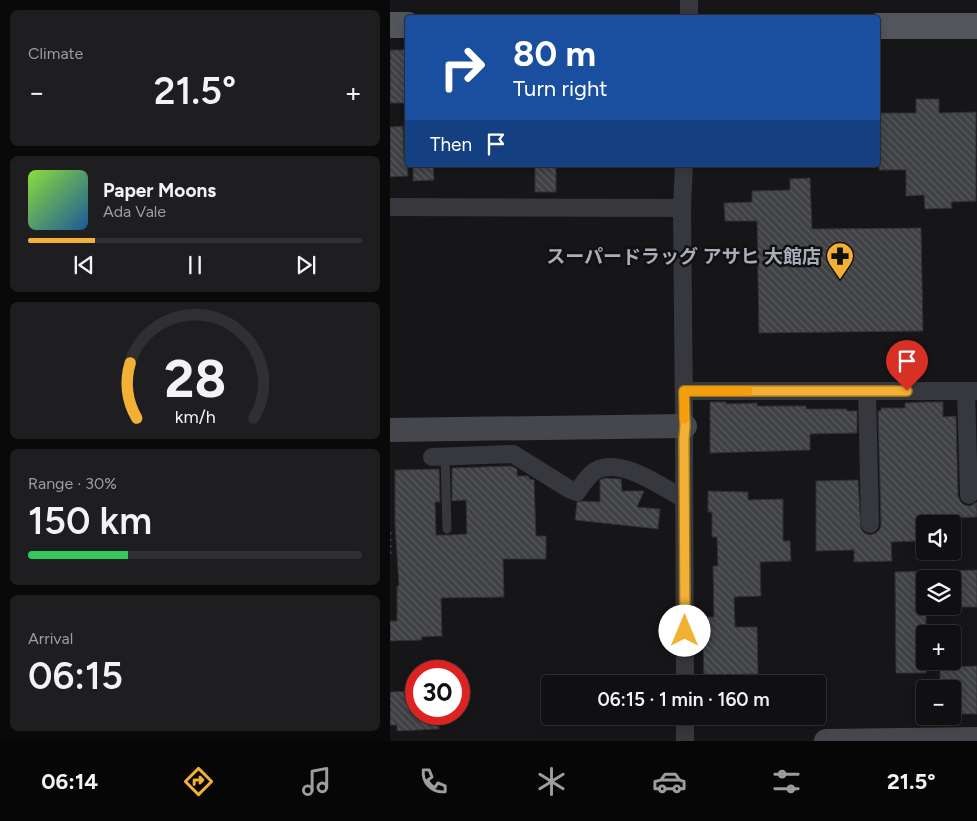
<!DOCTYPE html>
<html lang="en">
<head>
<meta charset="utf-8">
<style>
  body { margin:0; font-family:Figtree,"Noto Sans JP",sans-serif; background:#1e1e20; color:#f1f3f6; height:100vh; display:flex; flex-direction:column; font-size:19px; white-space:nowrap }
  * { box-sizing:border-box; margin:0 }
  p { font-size:16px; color:#9c9d9f }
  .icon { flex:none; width:28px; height:28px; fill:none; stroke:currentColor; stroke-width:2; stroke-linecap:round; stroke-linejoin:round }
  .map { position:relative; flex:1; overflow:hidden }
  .side { display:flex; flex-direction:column; gap:10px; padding:10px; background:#09090a; width:390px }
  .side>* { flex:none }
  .hud { position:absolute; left:15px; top:15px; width:475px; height:152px; border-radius:5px; box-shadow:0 2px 8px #0003,0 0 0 1px #303032; background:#1a4fa0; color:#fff; overflow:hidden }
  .controls { position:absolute; left:526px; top:515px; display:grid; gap:10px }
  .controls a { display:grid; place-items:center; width:45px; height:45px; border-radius:5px; background:#101012; box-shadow:0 2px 8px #0003,0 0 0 1px #303032; font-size:25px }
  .speed { position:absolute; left:15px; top:660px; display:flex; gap:10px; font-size:25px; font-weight:700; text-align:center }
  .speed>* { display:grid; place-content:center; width:65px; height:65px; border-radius:50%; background:#101012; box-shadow:0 2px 8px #0003,0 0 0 1px #303032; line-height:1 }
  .speed .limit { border:8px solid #d22; background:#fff; color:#111 }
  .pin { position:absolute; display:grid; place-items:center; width:42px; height:42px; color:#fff; margin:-51px -21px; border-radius:50% 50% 50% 0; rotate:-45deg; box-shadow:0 0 5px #0007 }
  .pin .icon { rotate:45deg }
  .me { position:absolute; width:55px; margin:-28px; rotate:0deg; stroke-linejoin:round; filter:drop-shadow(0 0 4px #0008) }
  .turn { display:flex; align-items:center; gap:18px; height:105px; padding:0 25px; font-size:22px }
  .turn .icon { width:65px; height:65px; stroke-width:2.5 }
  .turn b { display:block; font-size:35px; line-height:42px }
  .then { display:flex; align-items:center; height:48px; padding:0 25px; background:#0003; gap:10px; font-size:19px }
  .big { font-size:38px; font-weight:600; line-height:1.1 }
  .side .widget { flex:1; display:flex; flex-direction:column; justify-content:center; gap:8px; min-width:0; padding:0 18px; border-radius:8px; background:#1e1e20 }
  .side .dial { align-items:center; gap:0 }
  .dial svg { height:130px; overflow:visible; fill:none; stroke:#303032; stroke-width:7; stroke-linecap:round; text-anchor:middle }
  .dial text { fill:#f1f3f6; stroke:none }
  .song { display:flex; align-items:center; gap:15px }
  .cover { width:60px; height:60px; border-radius:8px; background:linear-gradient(135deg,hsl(90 70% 55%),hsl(210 70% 35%)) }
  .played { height:5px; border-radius:2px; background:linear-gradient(90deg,#f2b134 20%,#303032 20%) }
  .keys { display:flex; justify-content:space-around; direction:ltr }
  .heat { display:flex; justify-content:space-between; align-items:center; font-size:28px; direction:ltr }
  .charge { height:8px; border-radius:4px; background:linear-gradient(90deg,#34c759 30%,#303032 0) }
  .trip { position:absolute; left:151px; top:675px; width:285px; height:50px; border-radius:5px; background:#101012; box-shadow:0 2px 8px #0003,0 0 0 1px #303032; font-weight:600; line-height:50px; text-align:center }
  .tab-bar { display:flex; height:80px; justify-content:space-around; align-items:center; background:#060607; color:#9c9d9f }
  .tab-bar .icon { width:35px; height:35px }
  .tab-bar .current { color:#f2b134 }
  .tab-bar b { font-size:22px; color:#f1f3f6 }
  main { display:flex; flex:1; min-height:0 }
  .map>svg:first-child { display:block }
  .building { fill:url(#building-back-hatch); stroke:#303034; fill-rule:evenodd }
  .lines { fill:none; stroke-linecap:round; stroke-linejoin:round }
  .path { stroke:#3d3f44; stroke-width:3; stroke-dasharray:2.5 4; stroke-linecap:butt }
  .lane { stroke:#37383d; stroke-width:9 }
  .street { stroke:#37383d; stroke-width:18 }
  .secondary { stroke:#45474d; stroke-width:24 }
  .primary { stroke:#53555c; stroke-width:26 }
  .route-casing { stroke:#9d7322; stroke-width:12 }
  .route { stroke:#f2b134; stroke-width:9 }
  .slow { stroke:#f59e0b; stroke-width:9 }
  .labels { text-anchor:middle; stroke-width:5; stroke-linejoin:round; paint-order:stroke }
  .poi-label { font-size:19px; font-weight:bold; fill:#a8adb8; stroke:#111113; text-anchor:end }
</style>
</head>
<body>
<main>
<section class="side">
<div class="widget"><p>Climate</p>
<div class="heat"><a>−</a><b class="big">21.5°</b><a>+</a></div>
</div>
<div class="widget">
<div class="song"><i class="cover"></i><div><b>Paper Moons</b><p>Ada Vale</p></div></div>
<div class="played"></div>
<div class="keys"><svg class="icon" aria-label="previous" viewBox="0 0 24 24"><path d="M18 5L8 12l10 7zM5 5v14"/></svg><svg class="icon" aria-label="pause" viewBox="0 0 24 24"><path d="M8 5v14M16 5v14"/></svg><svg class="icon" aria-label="next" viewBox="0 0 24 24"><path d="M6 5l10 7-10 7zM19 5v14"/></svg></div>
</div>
<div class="widget dial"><svg viewBox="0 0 100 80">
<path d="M14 69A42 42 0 1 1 86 69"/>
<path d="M14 69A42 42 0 0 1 10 35" stroke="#f2b134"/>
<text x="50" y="56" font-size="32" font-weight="700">28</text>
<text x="50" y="72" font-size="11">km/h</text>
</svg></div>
<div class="widget"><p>Range · 30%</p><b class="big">150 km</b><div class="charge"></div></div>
<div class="widget"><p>Arrival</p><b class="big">06:15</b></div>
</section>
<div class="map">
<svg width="587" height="741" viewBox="0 0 587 741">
  <defs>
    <pattern id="building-back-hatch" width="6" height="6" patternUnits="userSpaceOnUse" patternTransform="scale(1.25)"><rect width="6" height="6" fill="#404145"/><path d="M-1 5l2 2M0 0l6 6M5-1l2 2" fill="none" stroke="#595a5e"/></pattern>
  </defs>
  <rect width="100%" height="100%" fill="#161618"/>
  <!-- building -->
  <g class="building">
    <rect x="0" y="50" width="18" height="53"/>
    <polygon points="526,99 549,99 549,113 586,112 586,201 561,202 562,208 535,209 534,195 516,196 516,170 489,170 488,113 526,113"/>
    <polygon points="13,126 14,157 17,157 18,176 0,177 0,127"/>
    <polygon points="23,165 43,165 44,180 23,181"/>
    <rect x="145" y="165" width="21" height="27"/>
    <polygon points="420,178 422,229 531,228 533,331 369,333 367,221 335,221 334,203 362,202 362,191 400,190 400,179"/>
    <polygon points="320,402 336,402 336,404 367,403 367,406 416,406 416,409 457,409 457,411 467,411 467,433 420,434 420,450 320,453"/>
    <polygon points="534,402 553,402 553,417 566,416 568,496 570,501 574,505 580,506 587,502 587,517 554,518 554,522 532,522 532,541 501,542 502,561 464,562 464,550 426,551 426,481 468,480 471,529 474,533 480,535 486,533 490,529 491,524 488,411 491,411 491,408 515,408 515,403"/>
    <polygon points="121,466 127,469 127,476 138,476 140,479 144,480 146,536 156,536 156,559 113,559 114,597 51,598 52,636 31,637 32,640 0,641 0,621 7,621 7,586 9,586 5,524 5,470 49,469 50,502 45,502 46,535 58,535 77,534 76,500 62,501 62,468"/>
    <polygon points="214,478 231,479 232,491 254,491 247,507 270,509 268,529 185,520 187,502 192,501 210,502 210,480"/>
    <polygon points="318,491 358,492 358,500 393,499 393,541 400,541 401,561 370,562 371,596 344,597 345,627 367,627 368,674 356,674 356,684 325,684 325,677 314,678 313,643 316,643 315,617 324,617 323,566 328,566 327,537 322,537 322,512 318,512"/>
    <path d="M587,570v37h-51v66h-30l-1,-101zM535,579h27v27h-27z"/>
    <polygon points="587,666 587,714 562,714 562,689 550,689 550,667"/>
    <polygon points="26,691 26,714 49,714 49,729 7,731 7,725 0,725 0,692"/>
  </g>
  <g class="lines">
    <!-- path -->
    <polyline class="path" points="0,532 0,558"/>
    <!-- lane -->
    <polyline class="lane" points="55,456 57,529"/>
    <!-- street -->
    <g class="street">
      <polyline points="299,18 299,0"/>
      <polyline points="294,165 292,208 294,416 295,426 294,439 295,684"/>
      <polyline points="0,207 292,208"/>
      <polyline points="294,391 587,391"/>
      <polyline points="477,391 480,524"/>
      <polyline points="576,391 579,495"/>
      <path d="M42,457l81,-3 56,35 8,3c6,-8 14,-22 25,-24 26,-6 60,19 82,31"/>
      <polyline points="295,716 295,741"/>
    </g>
    <!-- secondary -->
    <g class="secondary">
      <polyline points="0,430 295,426"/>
      <polyline points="436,741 587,739"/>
    </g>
    <!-- primary -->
    <g class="primary">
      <polyline points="0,25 18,25"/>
      <polyline points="488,26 587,26"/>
    </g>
  </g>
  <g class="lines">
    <!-- route casing -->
    <g class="route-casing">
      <polyline id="route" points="295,631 294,439 295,426 294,391 517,391"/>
    </g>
    <!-- route -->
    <use href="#route" class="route"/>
    <!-- slow -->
    <polyline class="slow" points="294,419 294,391 358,391"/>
  </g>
  <!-- icons -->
  <defs>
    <g id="pharmacy-pin" transform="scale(1.4375)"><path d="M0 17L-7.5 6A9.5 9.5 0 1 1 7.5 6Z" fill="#f2b134" stroke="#111113"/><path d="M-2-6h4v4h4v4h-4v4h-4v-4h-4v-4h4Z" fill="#111"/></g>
  </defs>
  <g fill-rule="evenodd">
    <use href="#pharmacy-pin" x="450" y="256"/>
  </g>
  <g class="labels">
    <!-- poi labels -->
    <g class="poi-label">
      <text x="431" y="263">スーパードラッグ アサヒ 大館店</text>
    </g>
  </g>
</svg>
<div class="controls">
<a><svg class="icon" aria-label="sound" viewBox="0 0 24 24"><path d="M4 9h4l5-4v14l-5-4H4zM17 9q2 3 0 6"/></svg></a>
<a><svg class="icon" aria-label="layers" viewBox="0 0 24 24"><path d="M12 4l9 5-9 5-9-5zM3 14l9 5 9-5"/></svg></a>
<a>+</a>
<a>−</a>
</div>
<div class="speed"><div class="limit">30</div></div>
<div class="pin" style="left:517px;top:391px;background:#d93025"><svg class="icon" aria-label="arrive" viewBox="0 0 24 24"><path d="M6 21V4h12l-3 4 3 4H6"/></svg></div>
<svg class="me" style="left:295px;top:631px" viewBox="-20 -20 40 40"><circle r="19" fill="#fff"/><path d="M0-13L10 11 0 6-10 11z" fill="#f2b134"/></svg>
<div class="trip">06:15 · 1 min · 160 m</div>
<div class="hud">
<div class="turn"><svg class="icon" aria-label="right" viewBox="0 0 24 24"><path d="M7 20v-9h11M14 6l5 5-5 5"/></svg><div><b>80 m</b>Turn right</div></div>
<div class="then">Then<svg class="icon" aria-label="arrive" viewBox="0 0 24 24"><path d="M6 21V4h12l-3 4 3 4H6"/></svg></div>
</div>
</div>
</main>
<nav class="tab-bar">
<b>06:14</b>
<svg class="icon current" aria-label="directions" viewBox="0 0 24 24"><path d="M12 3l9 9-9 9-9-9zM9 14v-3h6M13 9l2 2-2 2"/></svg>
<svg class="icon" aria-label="music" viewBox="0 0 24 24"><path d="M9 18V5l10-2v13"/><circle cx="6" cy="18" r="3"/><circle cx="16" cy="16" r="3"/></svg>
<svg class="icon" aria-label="phone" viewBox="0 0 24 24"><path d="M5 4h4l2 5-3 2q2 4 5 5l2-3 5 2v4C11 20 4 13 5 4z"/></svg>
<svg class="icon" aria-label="climate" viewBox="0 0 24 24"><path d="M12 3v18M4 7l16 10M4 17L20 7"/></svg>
<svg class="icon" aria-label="car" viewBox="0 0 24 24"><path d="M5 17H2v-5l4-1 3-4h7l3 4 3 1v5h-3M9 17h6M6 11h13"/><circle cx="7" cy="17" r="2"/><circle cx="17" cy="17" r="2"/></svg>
<svg class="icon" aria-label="filters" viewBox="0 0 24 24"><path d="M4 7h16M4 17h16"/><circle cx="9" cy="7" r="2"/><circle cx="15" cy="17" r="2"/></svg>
<b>21.5°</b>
</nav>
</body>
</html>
